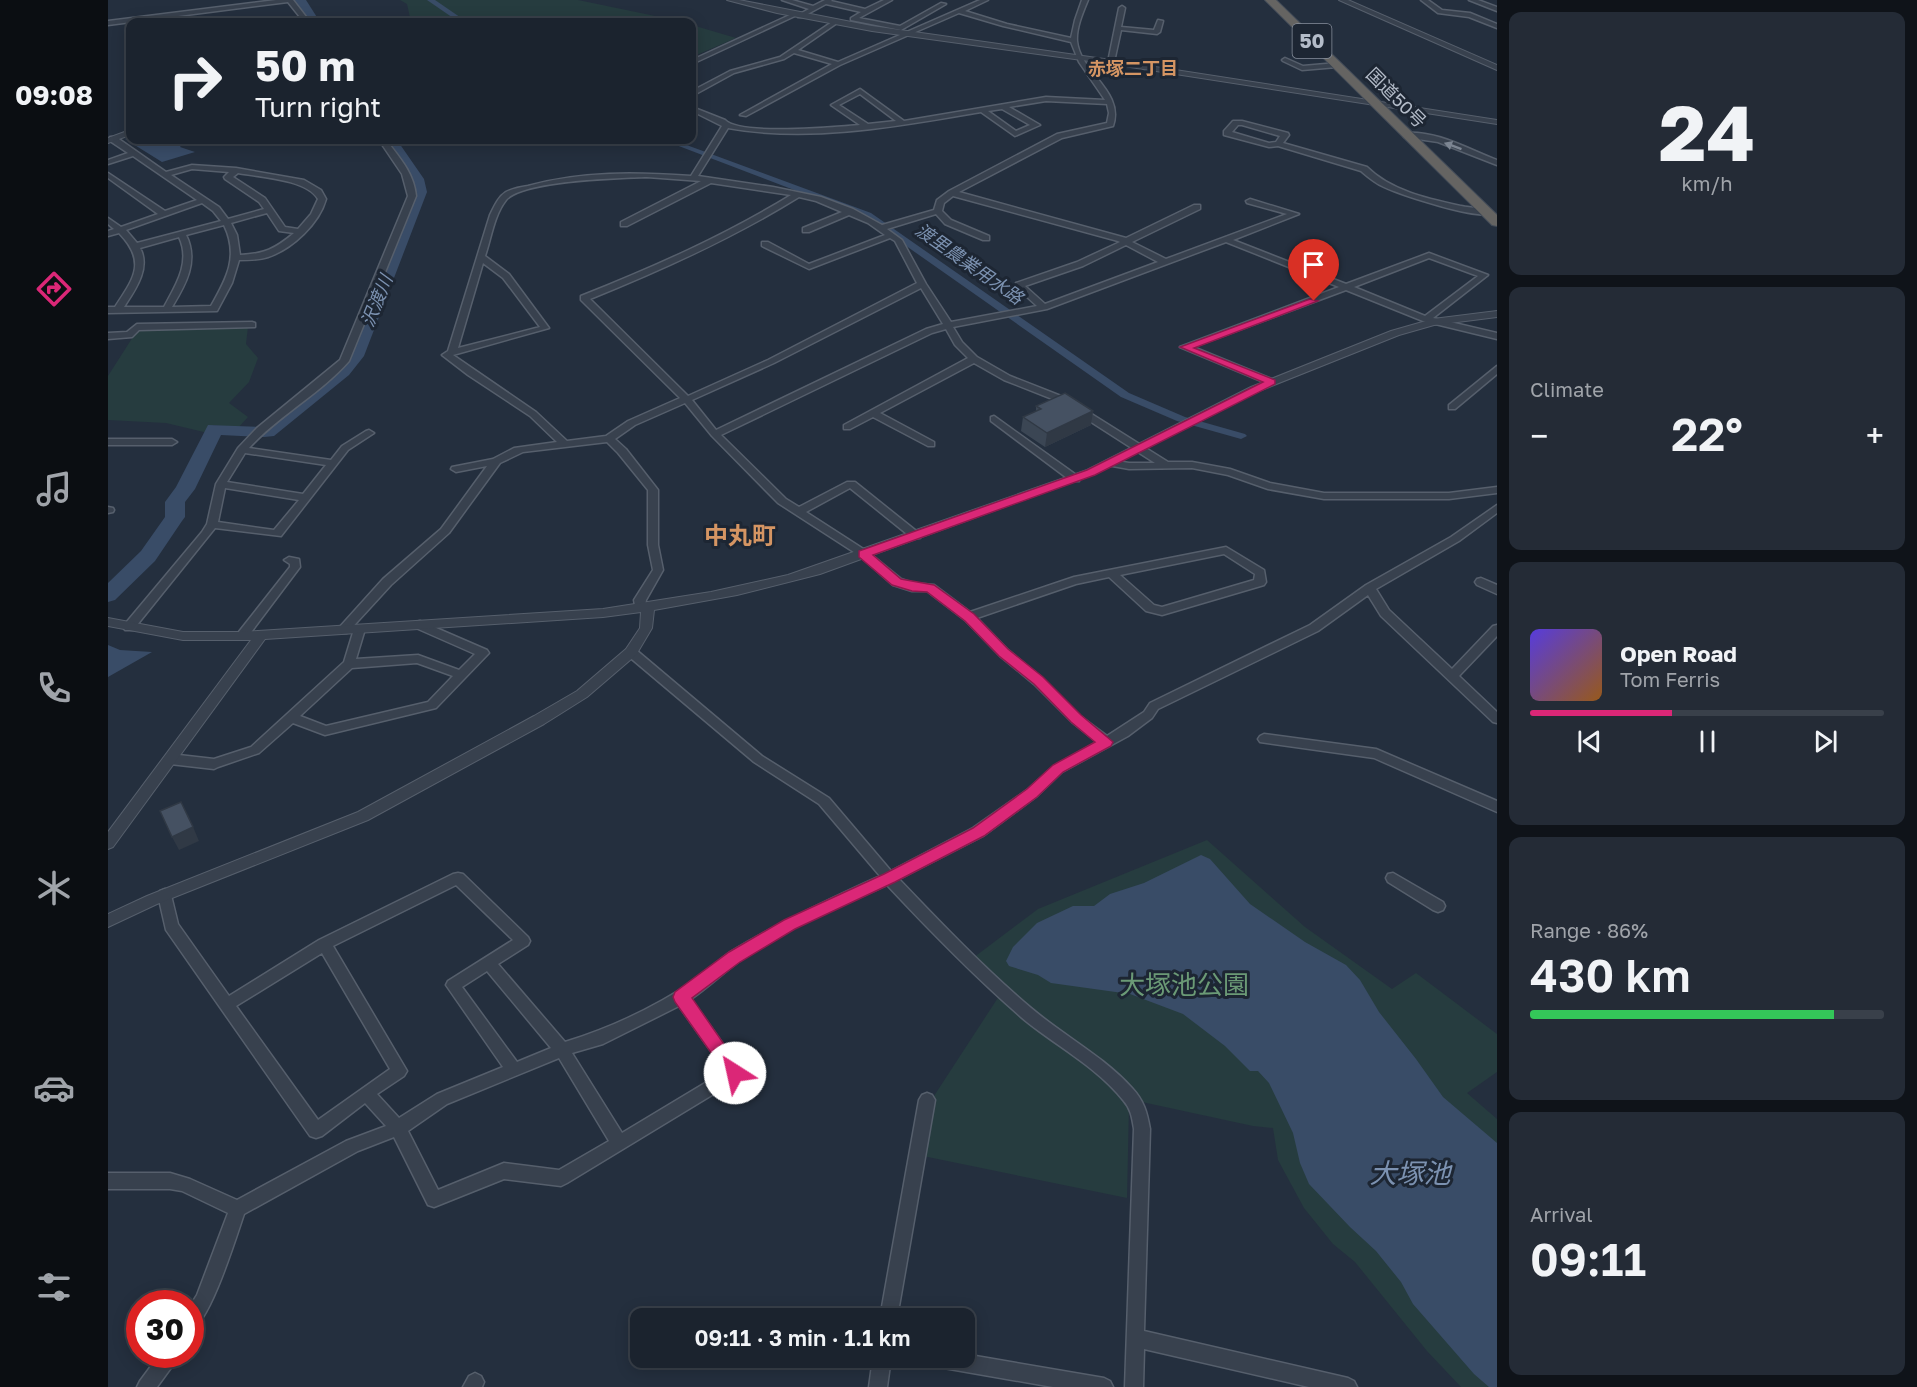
<!DOCTYPE html>
<html lang="en">
<head>
<meta charset="utf-8">
<style>
  body { margin:0; font-family:"Golos Text","Noto Sans JP",sans-serif; background:#242b36; color:#f1f3f6; height:100vh; display:flex; flex-direction:column; font-size:22px; white-space:nowrap }
  * { box-sizing:border-box; margin:0 }
  p { font-size:20px; color:#a0a4aa }
  .icon { flex:none; width:33px; height:33px; fill:none; stroke:currentColor; stroke-width:2; stroke-linecap:round; stroke-linejoin:round }
  .map { position:relative; flex:1; overflow:hidden }
  .panel { display:flex; flex-direction:column; gap:12px; padding:12px; background:#0f1319; width:420px }
  .panel>* { flex:none }
  .banner { position:absolute; left:18px; top:18px; width:570px; height:126px; border-radius:12px; box-shadow:0 3px 15px #0003,0 0 0 2px #39404a; background:#1b232e; color:#f1f3f6; overflow:hidden }
  .speed { position:absolute; left:18px; top:1290px; display:flex; gap:12px; font-size:30px; font-weight:700; text-align:center }
  .speed>* { display:grid; place-content:center; width:78px; height:78px; border-radius:50%; background:#1b232e; box-shadow:0 3px 15px #0003,0 0 0 2px #39404a; line-height:1 }
  .speed .limit { border:9px solid #d22; background:#fff; color:#111 }
  .pin { position:absolute; display:grid; place-items:center; width:51px; height:51px; color:#fff; margin:-62px -26px; border-radius:50% 50% 50% 0; rotate:-45deg; box-shadow:0 0 6px #0007 }
  .pin .icon { rotate:45deg }
  .me { position:absolute; width:66px; margin:-33px; rotate:325deg; stroke-linejoin:round; filter:drop-shadow(0 0 4px #0008) }
  .turn { display:flex; align-items:center; gap:21px; height:126px; padding:0 30px; font-size:27px }
  .turn .icon { width:78px; height:78px; stroke-width:2.5 }
  .turn b { display:block; font-size:42px; line-height:51px }
  .big { font-size:45px; font-weight:600; line-height:1.1 }
  .panel .card { flex:1; display:flex; flex-direction:column; justify-content:center; gap:9px; min-width:0; padding:0 21px; border-radius:12px; background:#242b36 }
  .panel .dial { align-items:center; gap:0 }
  .dial b { font-size:78px; line-height:1 }
  .song { display:flex; align-items:center; gap:18px }
  .cover { width:72px; height:72px; border-radius:9px; background:linear-gradient(135deg,hsl(250 70% 55%),hsl(30 70% 35%)) }
  .played { height:6px; border-radius:3px; background:linear-gradient(90deg,#db2777 40%,#39404a 40%) }
  .keys { display:flex; justify-content:space-around; direction:ltr }
  .heat { display:flex; justify-content:space-between; align-items:center; font-size:33px; direction:ltr }
  .charge { height:9px; border-radius:4px; background:linear-gradient(90deg,#34c759 86%,#39404a 0) }
  .trip { position:absolute; left:522px; top:1308px; width:345px; height:60px; border-radius:12px; background:#1b232e; box-shadow:0 3px 15px #0003,0 0 0 2px #39404a; font-weight:600; line-height:60px; text-align:center }
  main { display:flex; flex:1; min-height:0 }
  .dock { display:flex; flex-direction:column; width:108px; justify-content:space-around; align-items:center; background:#0b0e12; color:#a0a4aa }
  .dock .icon { width:42px; height:42px }
  .dock .on { color:#db2777 }
  .dock b { font-size:27px; color:#f1f3f6 }
  .map>svg:first-child { display:block }
  .green { fill:#263c3f }
  .water { fill:#394c67 }
  .lines { fill:none; stroke-linecap:round; stroke-linejoin:round }
  .canal { fill:#394c67; fill-rule:evenodd }
  .river { fill:#394c67; fill-rule:evenodd }
  .minor-casing { stroke:#565f6c; stroke-width:3 }
  .tertiary-casing { stroke:#565f6c; stroke-width:2 }
  .trunk-casing { stroke:#434c59; stroke-width:2 }
  .minor { fill:#38414e; fill-rule:evenodd }
  .tertiary { fill:#38414e; fill-rule:evenodd }
  .trunk { fill:#656462; fill-rule:evenodd }
  .wall { fill:#3b4654 }
  .shaded-wall { fill:#303945 }
  .building { fill:#455162; stroke:#303945; stroke-width:1.5 }
  .oneway { fill:#7c8592 }
  .route { fill:#db2777; stroke:#8e194d; stroke-width:1.5 }
  .labels { text-anchor:middle; stroke-width:6; stroke-linejoin:round; paint-order:stroke }
  .far-neighbourhood-label { font-size:18px; font-weight:bold; fill:#d59563; stroke:#1d2633 }
  .far-street-label { font-size:18px; fill:#b4bcc9; stroke:#1d2633 }
  .far-water-label { font-size:18px; font-style:italic; fill:#7c92b1; stroke:#1d2633 }
  .shield { fill:#1d2633; stroke:#878f9c; stroke-width:1.5 }
  .shield-label { font-size:20px; font-weight:bold; fill:#b4bcc9 }
  .quarter-label { font-size:24px; font-weight:bold; fill:#d59563; stroke:#1d2633 }
  .near-park-label { font-size:26px; fill:#6b9a76; stroke:#1d2633 }
  .near-water-label { font-size:27px; font-style:italic; fill:#7c92b1; stroke:#1d2633 }
</style>
</head>
<body>
<main>
<nav class="dock">
<b>09:08</b>
<svg class="icon on" aria-label="directions" viewBox="0 0 24 24"><path d="M12 3l9 9-9 9-9-9zM9 14v-3h6M13 9l2 2-2 2"/></svg>
<svg class="icon" aria-label="music" viewBox="0 0 24 24"><path d="M9 18V5l10-2v13"/><circle cx="6" cy="18" r="3"/><circle cx="16" cy="16" r="3"/></svg>
<svg class="icon" aria-label="phone" viewBox="0 0 24 24"><path d="M5 4h4l2 5-3 2q2 4 5 5l2-3 5 2v4C11 20 4 13 5 4z"/></svg>
<svg class="icon" aria-label="climate" viewBox="0 0 24 24"><path d="M12 3v18M4 7l16 10M4 17L20 7"/></svg>
<svg class="icon" aria-label="car" viewBox="0 0 24 24"><path d="M5 17H2v-5l4-1 3-4h7l3 4 3 1v5h-3M9 17h6M6 11h13"/><circle cx="7" cy="17" r="2"/><circle cx="17" cy="17" r="2"/></svg>
<svg class="icon" aria-label="filters" viewBox="0 0 24 24"><path d="M4 7h16M4 17h16"/><circle cx="9" cy="7" r="2"/><circle cx="15" cy="17" r="2"/></svg>
</nav>
<div class="map">
<svg width="1389" height="1387" viewBox="0 0 1389 1387">
  <rect width="100%" height="100%" fill="#242f3e"/>
  <!-- green -->
  <g class="green">
    <polygon points="292,0 470,0 576,22 303,22 299,4"/>
    <polygon points="584,25 628,38 584,57"/>
    <polygon points="140,327 138,344 150,358 141,382 121,403 140,417 130,428 105,425 100,433 58,423 0,420 0,376 30,329"/>
    <polygon points="1099,840 1197,927 1284,989 1308,973 1389,1034 1389,1072 1359,1093 1389,1119 1389,1387 1353,1387 1319,1351 1247,1262 1225,1244 1196,1208 1170,1160 1165,1128 1145,1126 1034,1102 1021,1105 1019,1198 815,1156 826,1096 895,990 865,958 930,909"/>
  </g>
  <!-- water -->
  <g class="water">
    <polygon points="22,137 22,140 81,140 75,143 72,147 87,152 54,162 17,139"/>
    <polygon points="0,645 12,650 44,652 0,677"/>
    <polygon points="1093,855 1102,859 1142,904 1197,942 1238,965 1252,980 1271,1012 1308,1059 1335,1097 1389,1143 1389,1387 1381,1387 1366,1374 1305,1304 1293,1282 1268,1251 1242,1227 1201,1184 1192,1163 1185,1133 1161,1083 1150,1071 1142,1071 1117,1046 1075,1014 1022,994 943,983 930,975 901,966 898,961 905,947 929,923 965,906 986,906 1002,894 1036,883"/>
  </g>
  <g class="lines">
    <!-- canal -->
    <g class="canal">
      <polygon points="319,0 327,0 359,22 351,22"/>
      <polygon points="555,140 565,140 763,213 1021,393 1077,417 1137,434 1139,436 1133,439 1069,421 1013,397 757,217"/>
    </g>
    <!-- river -->
    <g class="river">
      <polygon points="186,0 198,0 212,22 202,22"/>
      <polygon points="276,140 289,140 316,179 319,192 256,356 241,375 166,436 156,437 113,435 87,489 77,502 77,517 74,521 47,561 7,600 0,602 0,583 33,551 57,517 57,502 68,487 100,425 155,427 229,367 239,355 305,192 302,179"/>
    </g>
    <!-- minor casing -->
    <g class="minor-casing">
      <g id="minor">
        <polygon points="168,0 185,0 202,22 196,22 180,2 0,25 0,21"/>
        <polygon points="674,0 684,0 705,6 717,0 724,0 723,1 757,9 776,0 784,0 751,18 792,26 833,3 838,4 793,30 743,20 743,18 753,12 718,4 694,17 690,17 690,15 701,9"/>
        <path d="M872,0h8l-23,11 42,13 64,14 4,-18 7,-20h6c-5,12 -12,28 -11,41 3,32 48,50 36,85l-51,12 -103,54 167,46 68,-33h6v4l-68,33 34,17 121,-45 -40,-11 -1,-2 4,-2 49,15 -66,26 113,44 83,-31 59,22 -55,43 64,15v6l-74,-18 -77,-31 -153,57 81,33 2,2 -5,3 -91,-38 159,-60 -113,-45 -179,67 -94,18 9,15 15,15 33,19 56,22 102,64h24l38,7 40,14 54,10h125l48,-6v6l-48,6h-125l-56,-10 -40,-14 -36,-7 -63,1 -22,-4 -1,-2 5,-3 18,3h26l-95,-61 -56,-22 -30,-17 -94,50 54,29v4h-6l-55,-29 -23,12h-6v-4l124,-67 -13,-13 -9,-16 -14,4 -211,102 65,64 13,8 48,-25h8l65,52 1,2 -1,2h-8l-62,-50 -44,24 62,40 33,27 12,4 21,2 36,27 104,-35 152,-30 38,23 2,12 -2,3 -102,30 -16,-4 -37,-34 -33,7 -99,34 31,32 34,28 38,38 27,20 37,-24 6,-9 160,-78 56,-40 85,-48 46,-32v8l-38,28 -83,48 13,21 63,59 41,-43 4,-1v11l-38,40 38,36v11l-4,-1 -112,-106 -13,-21 -50,36 -160,78 -6,9 -24,18 -66,36 -25,24 -54,40 -84,43c43,45 85,89 132,129 33,28 72,48 101,80 12,13 15,24 18,41l-6,202 204,47 6,3 3,6h-48l-165,-38 -1,38h-18l9,-258c-2,-12 -3,-20 -11,-29 -28,-35 -69,-55 -102,-83 -48,-42 -91,-86 -134,-132 -50,23 -104,44 -149,77 -16,12 -30,25 -47,37l49,69 3,5 -3,5 -173,105 -6,3 -57,-7 -70,28 -6,-2 -34,-68 -36,14 -114,63c-8,23 -34,109 -54,117v-25l7,-11 31,-82 -46,-22 -12,-2h-62v-16h62l20,6 47,21 109,-59 40,-15 -21,-23 -43,33 -6,2 -6,-2 -144,-206 -8,-35 2,-4 5,-2 5,2 8,33 51,72 90,-56 134,-66 5,-1 5,1 65,63 2,4 -2,4 -30,19 67,78c46,-14 92,-36 132,-63 12,-8 22,-20 35,-28 48,-29 97,-52 148,-75l-61,-72 -65,-42 -127,-107 -2,-3 2,-3h8l127,107 67,42 62,73 82,-43 54,-38 27,-24 43,-24 -25,-20 -38,-38 -34,-28 -35,-36 -38,-29h-15l-19,-6 -33,-29 -82,-53 -66,-67 -27,-33 -50,22 -20,14 11,10 32,41v55l5,25 -17,30 -2,11h-8l-2,-11 19,-30 -5,-25v-55l-30,-37 -11,-11 -84,10 -23,11 -51,70 -58,52 -44,48h-8l-2,-3 46,-51 58,-50 46,-63 -31,6 -5,-3 1,-2 41,-8 21,-11 43,-6 -27,-26 -62,-41 -26,-20 6,-4 42,-136c4,-8 8,-18 16,-23 6,-3 15,-5 22,-6 53,-15 108,-14 163,-10l31,-50 -30,-15v-4l33,13c15,16 111,7 135,5l-29,-20 29,-16 44,32 142,-24 59,3 -26,-38 -8,-20 -68,-16 -44,-13 -119,52 -94,51 -6,-1 92,-51 -38,-11 -10,6 -50,14 -42,23v-5l38,-20 50,-14 52,-35 5,1 -39,27 40,12zM752,94l36,27 -28,3 -29,-19zM938,101l61,3 2,9 -2,10 -50,11 -108,57 -12,9 -3,10 -52,15 -29,-16 -32,-12 -48,-10 -75,-11 30,-48c83,15 171,-2 253,-16l34,24 25,-11 -31,-18zM894,109l28,16 -14,6 -28,-20zM539,177l54,4 -80,41v4h6l84,-43 80,12c-67,41 -137,72 -210,101v4l99,98 -52,23 -22,15 -39,5 -31,-29 -83,-57 96,-27 -40,-54 -24,-18c6,-17 9,-41 21,-56 17,-20 114,-22 141,-23zM845,196l165,45 2,1 -43,20 -61,21v4l21,19 -86,16 -25,-38 -24,-44 -15,-11 49,-15 9,10 38,16h6v-4l-38,-16 -9,-9 2,-8zM691,197l17,4 26,11 -39,16v4h6l40,-17 19,8 17,12 -76,29 -41,-22h-6v4l47,23 81,-31 5,3 22,42 -149,77 -80,36 -98,-97c72,-29 143,-61 209,-102zM1018,245l32,17 -113,42 -20,-18 58,-20zM1321,258l49,18 -53,40 -71,-29zM375,263l20,15 37,49 -82,21zM813,288l22,36 -17,5 -210,101 -24,-30 82,-37zM1116,554l31,20 -1,6 -92,27 -8,-2 -34,-30zM348,885l57,55 -65,41 -2,4 57,82 -66,27 -38,24 -22,-24 27,-18 3,-5 -74,-125zM214,953l68,116 -72,51 -82,-114zM379,971l64,77 -34,14 -55,-75zM571,1006l46,65 -103,62 -50,-80 31,-9zM451,1058l50,83 -50,29 -55,-7 -66,27 -30,-59 39,-27z"/>
        <polygon points="1313,0 1320,0 1334,10 1362,13 1389,24 1389,28 1361,17 1330,13"/>
        <polygon points="1361,0 1370,0 1389,7 1389,11"/>
        <polygon points="1014,6 1017,8 1013,27 1046,30 1050,20 1055,21 1052,32 1049,34 1013,30 1006,62 1003,64 1000,62 1011,8"/>
        <polygon points="684,14 689,15 584,64 584,60"/>
        <polygon points="1177,58 1195,66 1229,63 1232,65 1229,67 1194,70 1175,61 1174,60"/>
        <path d="M1125,121h9l46,12 1,2 -6,8 84,24c24,24 62,32 94,39 10,2 24,2 32,7 -13,8 -92,-18 -109,-26 -9,-4 -16,-10 -23,-16l-83,-25 -9,1 -45,-12v-4zM1130,125h4l38,11 -4,6 -7,1 -37,-11z"/>
        <path d="M1296,133c32,-3 64,16 93,27v5l-59,-23 -34,-5z"/>
        <path d="M2,137h6l50,35 26,-7 44,3 68,12 17,10 5,9c-7,25 -34,50 -58,58 -9,3 -19,3 -29,3l-7,23 -15,28 -109,2v-6h7c19,-29 32,-45 4,-74l-11,3v-5l6,-2 -6,-5v-6l13,9 37,-13 -50,-36v-5l57,38 32,-11 -64,-44 -25,8v-4l20,-7 -18,-12zM84,169l37,3 -5,5 1,2 34,23 5,7 -36,10 -9,-12 -48,-32zM130,173c21,4 69,6 80,26l-7,15 -13,15 -13,-2 -20,-29 -32,-21zM94,203l11,8 8,10 -84,22 -11,-13zM159,213l12,18 15,2c-19,16 -30,21 -54,22l-3,-20 -6,-12zM116,225c15,31 3,53 -13,81l-39,1c14,-23 27,-46 14,-72zM71,237c12,25 -3,48 -15,70h-40c11,-17 27,-39 16,-59z"/>
        <path d="M271,140h7c13,17 28,33 30,56l-67,165c-29,33 -70,54 -100,87l82,12 11,-14 24,-15 3,-1 5,3 -26,17 -67,86 -66,-8 -82,102h-8l-2,-3 2,-3 77,-92 5,-8 9,-40 22,-36 19,-20 83,-68 68,-164 -6,-22zM137,453l81,12 -23,29 -76,-12zM117,488l74,12 -25,30 -56,-8z"/>
        <polygon points="144,322 147,323 147,327 31,330 24,337 0,339 0,333 19,332 29,324"/>
        <polygon points="1389,366 1389,374 1347,409 1341,409 1341,405"/>
        <polygon points="886,416 971,477 971,481 963,481 883,421 883,417"/>
        <polygon points="0,439 64,439 69,442 64,445 0,445"/>
        <polygon points="0,507 5,508 6,510 5,512 0,513"/>
        <polygon points="181,557 191,559 192,567 138,639 130,639 128,636 130,633 182,567 182,564 176,560"/>
        <polygon points="1373,578 1389,585 1389,594 1369,585 1367,582 1369,579"/>
        <path d="M312,621l67,29 2,3 -53,55 -111,27 -32,-12 -34,30 -41,14 -4,2 -44,-5 -4,-2 -2,-3 2,-3 4,-2 44,5 37,-12 93,-85 11,-36h8l2,3 -9,30 62,-4 41,15 16,-16 -59,-26 -2,-3 2,-3zM309,663l36,13 -25,26 -102,24 -26,-10 52,-48z"/>
        <polygon points="1156,734 1268,749 1389,801 1389,812 1266,758 1152,742 1150,739 1152,736"/>
        <polygon points="1285,873 1335,902 1337,906 1335,910 1330,912 1325,910 1280,882 1278,878 1280,874"/>
        <polygon points="819,1093 824,1095 827,1100 789,1318 772,1318 811,1100 814,1095"/>
        <polygon points="52,1354 73,1354 49,1387 29,1387 32,1381"/>
        <polygon points="856,1354 996,1378 1002,1381 1005,1387 945,1387 830,1367 824,1364 821,1358 856,1358"/>
        <polygon points="765,1358 783,1358 779,1387 761,1387"/>
        <polygon points="367,1373 373,1376 376,1382 374,1387 355,1387 361,1376"/>
      </g>
    </g>
    <!-- tertiary casing -->
    <g class="tertiary-casing">
      <g id="tertiary">
        <polygon points="619,0 631,0 764,26 1003,60 1389,120 1389,124 1003,64 764,31 669,13"/>
        <polygon points="1231,0 1240,0 1389,65 1389,70"/>
        <polygon points="22,130 22,135 0,143 0,138"/>
        <polygon points="1389,311 1389,317 1326,325 1291,335 1151,391 987,474 712,574 629,595 546,610 544,628 528,655 479,697 436,724 260,820 49,904 0,927 0,914 39,896 250,812 426,716 469,691 518,649 532,628 533,612 495,617 157,639 5,847 0,849 0,832 143,640 75,640 0,626 0,618 75,632 134,632 495,609 603,592 680,575 979,470 1143,387 1283,331 1325,319"/>
      </g>
    </g>
    <!-- trunk casing -->
    <g class="trunk-casing">
      <polygon id="trunk" points="1157,0 1168,0 1389,215 1389,226 1384,225"/>
    </g>
    <!-- minor -->
    <use href="#minor" class="minor"/>
    <!-- tertiary -->
    <use href="#tertiary" class="tertiary"/>
    <!-- trunk -->
    <use href="#trunk" class="trunk"/>
  </g>
  <!-- wall -->
  <polygon class="wall" points="928,406 985,411 983,425 937,447 913,431 915,417 928,412"/>
  <!-- shaded-wall -->
  <g class="shaded-wall">
    <polygon points="985,411 983,425 937,447 939,433"/>
    <polygon points="80,815 91,841 71,850 64,837"/>
  </g>
  <!-- building -->
  <g class="building">
    <polygon points="957,393 985,411 939,433 915,417 933,409 928,406"/>
    <polygon points="73,802 85,827 64,837 52,811"/>
  </g>
  <!-- one-way arrows -->
  <defs><path id="oneway-solid" d="M-6-.8H1V-3.2L6.5 0L1 3.2V.8H-6Z" transform="scale(1.5)"/></defs>
  <use class="oneway" href="#oneway-solid" transform="translate(1345 146) rotate(-160)"/>
  <!-- route -->
  <polygon class="route" points="1202,299 1210,301 1086,348 1167,380 1167,384 987,475 765,555 793,579 826,585 866,614 900,649 935,677 973,715 1005,742 1003,746 955,772 929,797 876,836 787,882 687,929 632,962 584,998 636,1073 633,1078 627,1081 621,1078 567,1002 565,997 567,992 621,952 676,920 776,874 865,828 919,789 945,765 987,742 963,722 926,684 891,656 857,621 819,592 804,591 784,585 751,557 751,551 979,470 1155,382 1072,347"/>
  <g class="labels">
    <!-- far-neighbourhood labels -->
    <g class="far-neighbourhood-label">
      <text x="1025" y="75">赤塚二丁目</text>
    </g>
    <!-- far-street labels -->
    <g class="far-street-label">
      <text transform="translate(1288 98) rotate(45)" y="6">国道50号</text>
    </g>
    <!-- far-water labels -->
    <g class="far-water-label">
      <text transform="translate(861 264) rotate(35)" y="6">渡里農業用水路</text>
      <text transform="translate(269 301) rotate(-68)" y="6">沢渡川</text>
    </g>
    <!-- shield labels -->
    <rect class="shield" x="1184.5" y="24" width="39" height="34" rx="4.5"/>
    <g class="shield-label">
      <text x="1204" y="48">50</text>
    </g>
    <!-- quarter labels -->
    <g class="quarter-label">
      <text x="632" y="544">中丸町</text>
    </g>
    <!-- near-park labels -->
    <g class="near-park-label">
      <text x="1076" y="994">大塚池公園</text>
    </g>
    <!-- near-water labels -->
    <g class="near-water-label">
      <text x="1302" y="1183">大塚池</text>
    </g>
  </g>
</svg>
<div class="speed"><div class="limit">30</div></div>
<div class="pin" style="left:1206px;top:301px;background:#d93025"><svg class="icon" aria-label="arrive" viewBox="0 0 24 24"><path d="M6 21V4h12l-3 4 3 4H6"/></svg></div>
<svg class="me" style="left:627px;top:1073px" viewBox="-20 -20 40 40"><circle r="19" fill="#fff"/><path d="M0-13L10 11 0 6-10 11z" fill="#db2777"/></svg>
<div class="trip">09:11 · 3 min · 1.1 km</div>
<div class="banner">
<div class="turn"><svg class="icon" aria-label="right" viewBox="0 0 24 24"><path d="M7 20v-9h11M14 6l5 5-5 5"/></svg><div><b>50 m</b>Turn right</div></div>
</div>
</div>
<section class="panel">
<div class="card dial"><b>24</b><p>km/h</p></div>
<div class="card"><p>Climate</p>
<div class="heat"><a>−</a><b class="big">22°</b><a>+</a></div>
</div>
<div class="card">
<div class="song"><i class="cover"></i><div><b>Open Road</b><p>Tom Ferris</p></div></div>
<div class="played"></div>
<div class="keys"><svg class="icon" aria-label="previous" viewBox="0 0 24 24"><path d="M18 5L8 12l10 7zM5 5v14"/></svg><svg class="icon" aria-label="pause" viewBox="0 0 24 24"><path d="M8 5v14M16 5v14"/></svg><svg class="icon" aria-label="next" viewBox="0 0 24 24"><path d="M6 5l10 7-10 7zM19 5v14"/></svg></div>
</div>
<div class="card"><p>Range · 86%</p><b class="big">430 km</b><div class="charge"></div></div>
<div class="card"><p>Arrival</p><b class="big">09:11</b></div>
</section>
</main>
</body>
</html>
